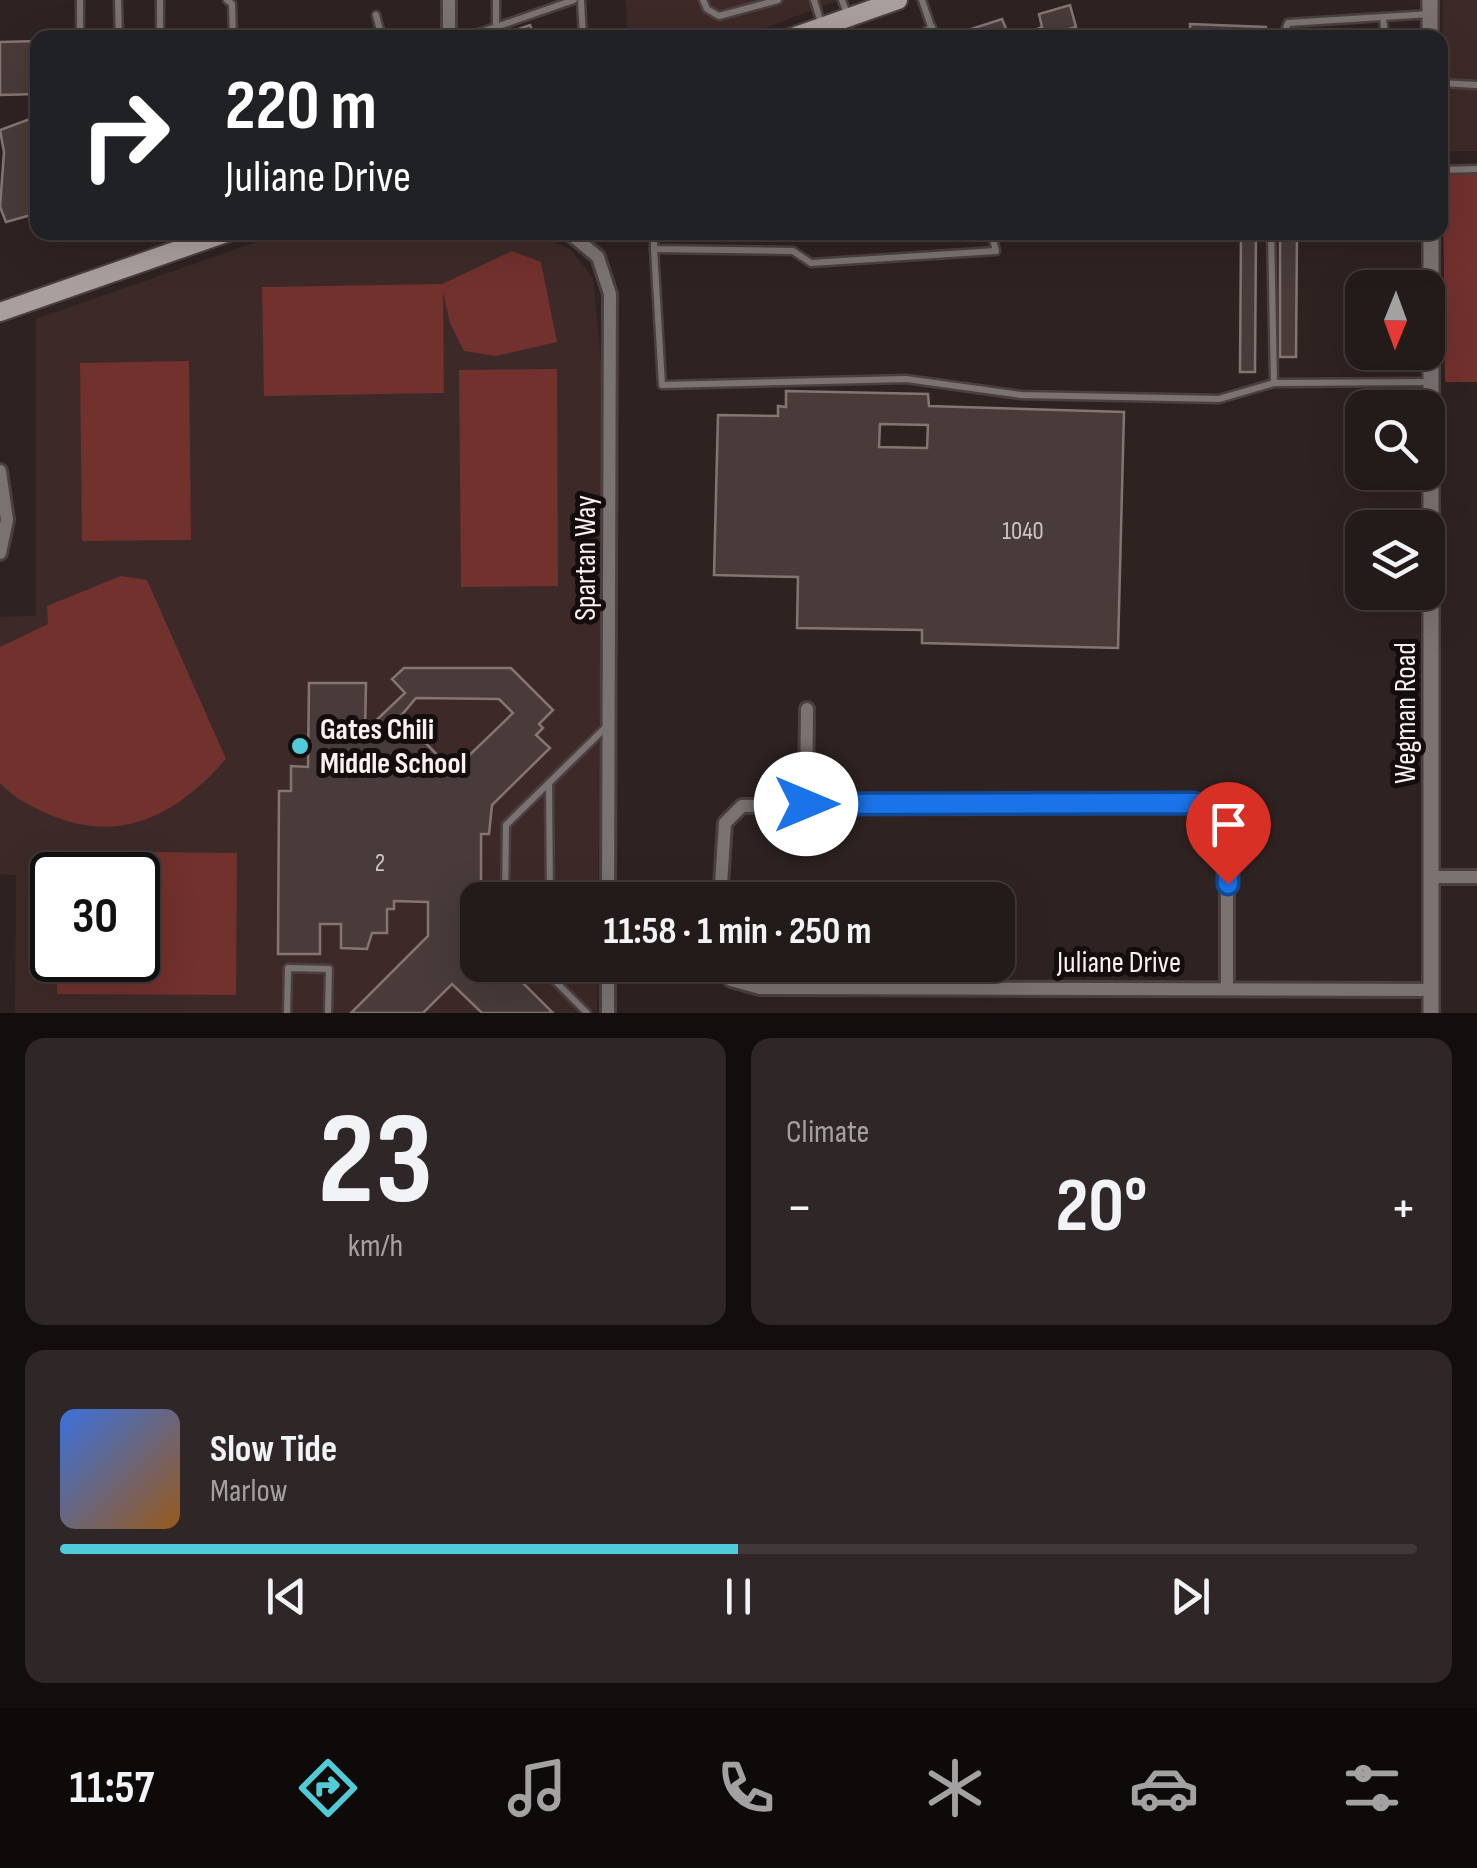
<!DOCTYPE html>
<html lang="en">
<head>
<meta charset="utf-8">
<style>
  body { margin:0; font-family:"Sofia Sans Condensed",sans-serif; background:#2f2727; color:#f1f3f6; height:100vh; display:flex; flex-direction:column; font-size:38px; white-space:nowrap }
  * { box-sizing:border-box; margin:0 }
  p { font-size:32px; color:#a3a1a2 }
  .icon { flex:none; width:55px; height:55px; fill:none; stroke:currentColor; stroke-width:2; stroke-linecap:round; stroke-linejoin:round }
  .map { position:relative; height:1013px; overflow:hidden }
  .panel { display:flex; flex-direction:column; gap:25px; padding:25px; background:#130e0e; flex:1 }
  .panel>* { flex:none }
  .hud { position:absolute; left:30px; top:30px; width:1418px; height:210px; border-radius:20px; box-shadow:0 10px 40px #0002,0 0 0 2px #403839; background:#202124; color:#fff; overflow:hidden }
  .needle { width:65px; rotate:181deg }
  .controls { position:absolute; left:1345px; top:270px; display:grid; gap:20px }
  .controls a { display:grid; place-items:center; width:100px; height:100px; border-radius:20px; background:#231a1a; box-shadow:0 10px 40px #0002,0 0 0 2px #403839; font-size:50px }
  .speed { position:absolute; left:30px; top:852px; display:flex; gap:20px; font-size:50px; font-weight:700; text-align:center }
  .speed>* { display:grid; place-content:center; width:130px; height:130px; border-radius:50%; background:#231a1a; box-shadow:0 10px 40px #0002,0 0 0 2px #403839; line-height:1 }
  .speed .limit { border:5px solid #111; border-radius:15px; background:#fff; color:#111 }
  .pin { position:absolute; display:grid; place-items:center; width:85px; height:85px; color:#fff; margin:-102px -42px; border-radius:50% 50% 50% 0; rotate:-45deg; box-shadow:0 0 10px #0007 }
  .pin .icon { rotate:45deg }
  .me { position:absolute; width:110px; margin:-55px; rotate:90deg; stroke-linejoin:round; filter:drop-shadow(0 0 8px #0008) }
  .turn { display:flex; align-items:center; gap:35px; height:210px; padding:0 30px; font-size:45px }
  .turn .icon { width:130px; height:130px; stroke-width:2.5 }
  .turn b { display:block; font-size:70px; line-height:85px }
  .big { font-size:75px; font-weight:700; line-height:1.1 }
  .panel .tile { flex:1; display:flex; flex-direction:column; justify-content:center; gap:15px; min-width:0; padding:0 35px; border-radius:20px; background:#2f2727 }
  .panel .dial { align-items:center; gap:0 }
  .dial b { font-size:130px; line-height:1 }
  .song { display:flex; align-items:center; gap:30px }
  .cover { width:120px; height:120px; border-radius:15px; background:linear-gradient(135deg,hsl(220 70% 55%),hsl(30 70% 35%)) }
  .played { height:10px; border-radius:5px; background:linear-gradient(90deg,#52cbd9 50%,#403839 50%) }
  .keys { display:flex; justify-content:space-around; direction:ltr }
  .heat { display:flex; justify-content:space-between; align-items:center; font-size:55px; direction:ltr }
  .panel .tiles { flex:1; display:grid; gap:25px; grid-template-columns:1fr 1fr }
  .tile:last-child { grid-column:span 2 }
  .trip { position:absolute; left:460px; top:882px; width:555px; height:100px; border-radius:20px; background:#231a1a; box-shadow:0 10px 40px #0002,0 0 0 2px #403839; font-weight:700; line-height:100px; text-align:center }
  .tab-bar { display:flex; height:160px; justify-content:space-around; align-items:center; background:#0e0a0a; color:#a3a1a2 }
  .tab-bar .icon { width:70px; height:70px }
  .tab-bar .active { color:#52cbd9 }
  .tab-bar b { font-size:45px; color:#f1f3f6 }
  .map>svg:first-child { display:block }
  .built { fill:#3d2a28; fill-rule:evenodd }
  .green { fill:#71312d }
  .building { fill:#483b39; stroke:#847573; stroke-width:2.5; fill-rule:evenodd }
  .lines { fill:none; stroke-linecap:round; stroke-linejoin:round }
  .service-casing { stroke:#4b403f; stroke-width:11 }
  .minor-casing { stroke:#4b403f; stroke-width:18 }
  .tertiary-casing { stroke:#4b403f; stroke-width:20 }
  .secondary-casing { stroke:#4b403f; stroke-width:22 }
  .service { stroke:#7a7372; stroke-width:6 }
  .minor { stroke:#7a7372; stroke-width:12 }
  .tertiary { stroke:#7a7372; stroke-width:15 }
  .secondary { stroke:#a99f9d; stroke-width:18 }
  .route-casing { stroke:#114b97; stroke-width:25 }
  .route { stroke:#1a73e8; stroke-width:18 }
  .poi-dot { fill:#52cbd9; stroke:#130e0d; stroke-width:4 }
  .labels { text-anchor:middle; stroke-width:10; stroke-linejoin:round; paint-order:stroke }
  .number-label { font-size:25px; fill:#cec4c2 }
  .street-label { font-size:30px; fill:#faf2f0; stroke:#130e0d }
  .poi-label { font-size:30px; font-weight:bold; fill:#faf2f0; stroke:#130e0d; text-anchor:start }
</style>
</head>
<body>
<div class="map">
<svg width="1477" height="1013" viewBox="0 0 1477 1013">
  <rect width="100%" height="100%" fill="#2f2322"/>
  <!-- built -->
  <g class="built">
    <polygon points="626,0 840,0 738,38 627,37"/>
    <polygon points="1443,0 1477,0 1477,151 1440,151"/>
    <path d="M282,233h256l33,17 22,28 9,95 -4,527h-120v65h120l-1,48h-582l1,-138 -16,-1v-257l36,-1v-297zM52,875h86v85h-86z"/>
  </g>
  <!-- green -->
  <g class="green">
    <polygon points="1451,173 1477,173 1477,382 1445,382 1443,182"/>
    <polygon points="512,251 541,262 557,342 496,356 464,351 450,323 443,292 444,393 264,396 262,287 442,284"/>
    <polygon points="189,361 191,540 82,541 80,363"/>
    <polygon points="557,369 558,586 461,587 459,370"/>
    <path d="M121,576l26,4 79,179c-50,57 -107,87 -180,54 -19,-9 -32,-15 -46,-30v-136l48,-23 -1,-18z"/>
    <polygon points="58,851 237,853 236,995 57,994 57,960 138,960 138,875 58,875"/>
  </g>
  <!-- building -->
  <g class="building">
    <polygon points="1070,5 1076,27 1062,31 1064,38 1017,38 1042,27 1039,14"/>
    <polygon points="1002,19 1010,38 953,38 953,35"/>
    <polygon points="1190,24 1266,27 1266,38 1190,38"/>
    <polygon points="530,25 535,38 498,38 498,36"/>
    <polygon points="38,41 38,94 0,95 0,42"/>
    <polygon points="38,116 38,213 6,222 0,207 4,152 0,130"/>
    <polygon points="1241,232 1256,232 1255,372 1240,372"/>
    <polygon points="1280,232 1297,232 1296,357 1280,357"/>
    <path d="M786,391l142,3 1,12 195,6 -6,236 -196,-5v-13l-125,-2 1,-51 -84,-2 4,-160 60,1v-10l8,1zM880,424l48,1 -1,23 -48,-1z"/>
    <path d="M404,668h107l42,42 -14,14 4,4 -7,7 14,13 -58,57 -3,29h-8v56h-4l1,75h27l48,48h-71l-30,-29 -29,29h-72l77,-77v-34l-34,-1v8h-7v24h-15l-5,16 -26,-1v-24h-21v30h-42l1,-163h12v-25l17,1 1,-84h57l-1,48 40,-38 -13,-14zM416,698l83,1 14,14 -60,58 -53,-54z"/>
  </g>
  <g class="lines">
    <!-- service casing -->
    <g class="service-casing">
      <g id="service">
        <polyline points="118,0 119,38"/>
        <polyline points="160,0 160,38"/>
        <polyline points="227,0 232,4 233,38"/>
        <polyline points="581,0 583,38"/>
        <polyline points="703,0 707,9 719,16 778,0"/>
        <polyline points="814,0 821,23"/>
        <polyline points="842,0 848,16"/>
        <polyline points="922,0 935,38"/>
        <polyline points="376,15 382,38"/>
        <polyline points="1383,17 1385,38"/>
        <polyline points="496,26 496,0"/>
        <polyline points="80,38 80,0"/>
        <polyline points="464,38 574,0"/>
        <polyline points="917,38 932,27"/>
        <polyline points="1282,38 1288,23 1430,14"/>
        <polyline points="1440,83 1477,85"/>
        <polyline points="1440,170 1477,169"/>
        <polyline points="654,232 654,249 793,251 811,263 996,251 991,232"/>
        <polyline points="1271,232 1274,383"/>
        <polyline points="654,249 662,385 906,379 1021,395 1219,399 1274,383 1430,382"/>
        <polyline points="549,783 550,900"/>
        <polyline points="505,900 506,825 608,725"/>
        <polyline points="539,965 587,1013"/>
        <polyline points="287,1013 288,968 329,969 328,1013"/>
      </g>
    </g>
    <!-- minor casing -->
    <g class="minor-casing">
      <g id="minor">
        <polyline points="449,0 449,38"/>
        <polyline points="568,232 598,257 610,294 608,900"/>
        <polyline points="0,471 7,520 0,553"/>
        <polyline points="806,803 807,709"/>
        <polyline points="1433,877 1477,877"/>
        <polyline points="720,900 725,823 742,806 1193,803 1220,815 1227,829 1227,987"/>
        <polyline points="722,965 731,980 760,988 1432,990"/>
        <polyline points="608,1013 608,965"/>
      </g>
    </g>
    <!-- tertiary casing -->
    <g class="tertiary-casing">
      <g id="tertiary">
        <polyline points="1430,38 1430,0"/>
        <polyline points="1431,232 1431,1013"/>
      </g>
    </g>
    <!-- secondary casing -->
    <g class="secondary-casing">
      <g id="secondary">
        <polyline points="790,38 898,0"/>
        <polyline points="0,312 229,232"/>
      </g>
    </g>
    <!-- service -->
    <use href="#service" class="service"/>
    <!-- minor -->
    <use href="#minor" class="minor"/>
    <!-- tertiary -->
    <use href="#tertiary" class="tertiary"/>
    <!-- secondary -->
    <use href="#secondary" class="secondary"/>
  </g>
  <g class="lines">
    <!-- route casing -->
    <g class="route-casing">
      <path id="route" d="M806,804l388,-1c40,11 34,45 34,81"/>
    </g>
    <!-- route -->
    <use href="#route" class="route"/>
  </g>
  <!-- markers -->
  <circle class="poi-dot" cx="300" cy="746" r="10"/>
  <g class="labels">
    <!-- number labels -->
    <g class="number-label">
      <text x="1023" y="539">1040</text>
      <text x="380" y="871">2</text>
    </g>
    <!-- street labels -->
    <g class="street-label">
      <text transform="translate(585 558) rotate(-90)" y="10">Spartan Way</text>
      <text transform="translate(1405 713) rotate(-90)" y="10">Wegman Road</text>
      <text x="1119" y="972">Juliane Drive</text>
    </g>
    <!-- poi labels -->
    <g class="poi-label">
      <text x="320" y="739">Gates Chili<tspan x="320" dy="34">Middle School</tspan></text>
    </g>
  </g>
</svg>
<div class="controls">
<a><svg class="needle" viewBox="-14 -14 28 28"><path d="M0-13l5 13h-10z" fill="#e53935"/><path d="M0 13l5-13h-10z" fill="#a3a1a2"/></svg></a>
<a><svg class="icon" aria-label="search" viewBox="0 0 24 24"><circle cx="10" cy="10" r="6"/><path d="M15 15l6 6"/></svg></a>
<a><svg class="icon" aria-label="layers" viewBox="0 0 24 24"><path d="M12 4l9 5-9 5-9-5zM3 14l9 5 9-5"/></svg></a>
</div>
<div class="speed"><div class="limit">30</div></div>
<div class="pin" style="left:1228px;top:884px;background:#d93025"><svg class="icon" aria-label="arrive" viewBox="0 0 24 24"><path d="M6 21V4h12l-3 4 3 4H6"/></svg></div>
<svg class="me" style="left:806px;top:804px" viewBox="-20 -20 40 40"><circle r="19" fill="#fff"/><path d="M0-13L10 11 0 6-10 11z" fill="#1a73e8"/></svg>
<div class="trip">11:58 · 1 min · 250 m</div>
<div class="hud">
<div class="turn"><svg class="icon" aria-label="right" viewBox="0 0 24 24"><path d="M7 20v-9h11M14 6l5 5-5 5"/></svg><div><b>220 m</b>Juliane Drive</div></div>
</div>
</div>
<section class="panel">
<div class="tiles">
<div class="tile dial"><b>23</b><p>km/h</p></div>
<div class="tile"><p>Climate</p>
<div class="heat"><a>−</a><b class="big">20°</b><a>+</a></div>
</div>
<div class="tile">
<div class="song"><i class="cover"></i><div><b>Slow Tide</b><p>Marlow</p></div></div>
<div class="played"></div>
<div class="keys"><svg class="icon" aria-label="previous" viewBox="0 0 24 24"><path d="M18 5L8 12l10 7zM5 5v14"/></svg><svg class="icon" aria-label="pause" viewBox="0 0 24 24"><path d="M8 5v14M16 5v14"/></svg><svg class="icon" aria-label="next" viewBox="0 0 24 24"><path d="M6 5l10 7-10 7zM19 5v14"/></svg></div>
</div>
</div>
</section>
<nav class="tab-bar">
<b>11:57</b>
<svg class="icon active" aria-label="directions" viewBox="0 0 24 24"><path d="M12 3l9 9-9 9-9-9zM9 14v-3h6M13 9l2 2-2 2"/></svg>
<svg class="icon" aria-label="music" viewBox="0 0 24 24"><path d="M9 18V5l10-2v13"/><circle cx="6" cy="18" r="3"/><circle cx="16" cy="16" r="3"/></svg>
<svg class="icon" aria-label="phone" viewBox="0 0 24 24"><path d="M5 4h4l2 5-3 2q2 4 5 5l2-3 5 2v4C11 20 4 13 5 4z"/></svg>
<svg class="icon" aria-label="climate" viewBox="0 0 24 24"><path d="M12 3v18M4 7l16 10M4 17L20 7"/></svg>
<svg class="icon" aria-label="car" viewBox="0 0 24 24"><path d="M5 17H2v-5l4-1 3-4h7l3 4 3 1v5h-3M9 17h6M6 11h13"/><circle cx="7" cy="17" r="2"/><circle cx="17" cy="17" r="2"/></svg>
<svg class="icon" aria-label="filters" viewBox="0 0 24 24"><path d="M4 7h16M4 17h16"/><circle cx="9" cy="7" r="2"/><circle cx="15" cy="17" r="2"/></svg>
</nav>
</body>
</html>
